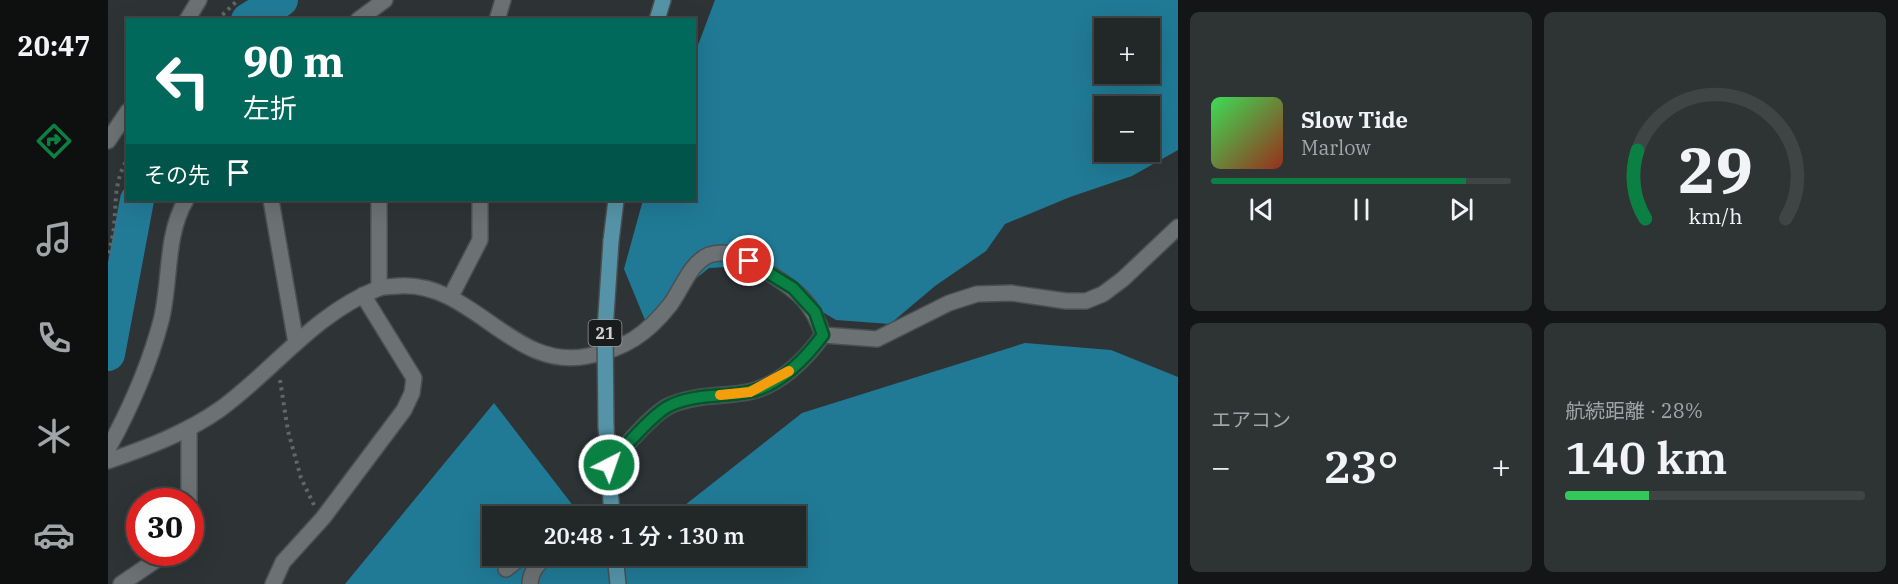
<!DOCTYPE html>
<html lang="ja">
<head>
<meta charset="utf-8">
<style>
  body { margin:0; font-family:"IBM Plex Serif","Noto Sans JP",serif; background:#2e3334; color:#f1f3f6; height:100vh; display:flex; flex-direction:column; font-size:22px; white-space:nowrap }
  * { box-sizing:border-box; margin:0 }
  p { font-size:20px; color:#a2a5a8 }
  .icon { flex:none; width:33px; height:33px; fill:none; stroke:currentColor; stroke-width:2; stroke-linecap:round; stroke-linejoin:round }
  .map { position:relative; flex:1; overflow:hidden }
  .sheet { display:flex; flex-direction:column; gap:12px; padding:12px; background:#131516; width:720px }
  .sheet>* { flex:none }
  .banner { position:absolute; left:18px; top:18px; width:570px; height:183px; border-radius:0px; box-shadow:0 6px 24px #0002,0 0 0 2px #3f4445; background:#00695c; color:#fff; overflow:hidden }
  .tools { position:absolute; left:986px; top:18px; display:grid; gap:12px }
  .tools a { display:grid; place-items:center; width:66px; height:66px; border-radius:0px; background:#222728; box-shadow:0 6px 24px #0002,0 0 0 2px #3f4445; font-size:30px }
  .speed { position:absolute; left:18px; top:488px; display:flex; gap:12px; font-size:30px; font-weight:700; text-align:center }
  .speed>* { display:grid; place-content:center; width:78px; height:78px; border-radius:50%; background:#222728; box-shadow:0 6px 24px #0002,0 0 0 2px #3f4445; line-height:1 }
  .speed .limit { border:9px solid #d22; background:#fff; color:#111 }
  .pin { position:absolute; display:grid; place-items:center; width:51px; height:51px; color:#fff; margin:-26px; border:3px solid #fff; border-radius:50%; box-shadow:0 2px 6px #0007 }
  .me { position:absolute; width:66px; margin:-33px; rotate:41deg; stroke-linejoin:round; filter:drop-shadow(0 0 4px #0008) }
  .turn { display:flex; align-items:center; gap:21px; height:126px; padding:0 18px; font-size:27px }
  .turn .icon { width:78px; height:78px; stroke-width:2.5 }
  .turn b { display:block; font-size:42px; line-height:51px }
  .then { display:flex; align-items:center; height:57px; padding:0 18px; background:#0003; gap:12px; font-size:22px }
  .big { font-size:45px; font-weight:600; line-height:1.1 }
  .sheet .card { flex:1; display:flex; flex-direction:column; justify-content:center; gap:9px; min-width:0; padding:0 21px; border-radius:9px; background:#2e3334 }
  .sheet .dial { align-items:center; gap:0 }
  .dial svg { height:156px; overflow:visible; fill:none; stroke:#3f4445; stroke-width:7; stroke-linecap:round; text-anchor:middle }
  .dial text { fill:#f1f3f6; stroke:none }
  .song { display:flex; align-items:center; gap:18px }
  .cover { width:72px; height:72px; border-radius:9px; background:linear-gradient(135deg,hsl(130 70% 55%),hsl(10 70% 35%)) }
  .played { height:6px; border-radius:3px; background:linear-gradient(90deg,#0b8043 85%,#3f4445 85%) }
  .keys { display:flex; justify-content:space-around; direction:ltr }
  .heat { display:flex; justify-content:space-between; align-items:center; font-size:33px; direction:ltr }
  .charge { height:9px; border-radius:4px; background:linear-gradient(90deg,#34c759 28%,#3f4445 0) }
  .sheet .tiles { flex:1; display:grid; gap:12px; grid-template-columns:repeat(2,1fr) }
  .trip { position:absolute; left:374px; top:506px; width:324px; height:60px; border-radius:0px; background:#222728; box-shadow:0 6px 24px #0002,0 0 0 2px #3f4445; font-weight:600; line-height:60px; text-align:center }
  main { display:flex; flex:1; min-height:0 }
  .tab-bar { display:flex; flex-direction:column; width:108px; justify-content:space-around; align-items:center; background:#0e1010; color:#a2a5a8 }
  .tab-bar .icon { width:42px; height:42px }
  .tab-bar .on { color:#0b8043 }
  .tab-bar b { font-size:27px; color:#f1f3f6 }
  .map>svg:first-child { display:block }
  .forest { fill:#207a95; fill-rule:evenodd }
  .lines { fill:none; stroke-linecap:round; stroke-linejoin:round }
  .river { stroke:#227b96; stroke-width:34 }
  .minor-casing { stroke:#4a4f51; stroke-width:18 }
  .major-casing { stroke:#4a4f51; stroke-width:18 }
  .path { stroke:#616768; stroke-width:4; stroke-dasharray:3 4.5; stroke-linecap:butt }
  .minor { stroke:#6c7274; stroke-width:15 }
  .major { stroke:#5594a8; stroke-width:15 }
  .major-bridge-casing { stroke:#4a4f51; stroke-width:18; stroke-linecap:butt }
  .major-bridge { stroke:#5594a8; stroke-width:15 }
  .route-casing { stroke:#07532c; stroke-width:15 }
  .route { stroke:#0b8043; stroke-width:10 }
  .slow { stroke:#f59e0b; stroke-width:10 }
  .labels { text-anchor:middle; stroke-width:6; stroke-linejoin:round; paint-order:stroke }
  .shield { fill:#191b1c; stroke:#989b9c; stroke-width:1.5 }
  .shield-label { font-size:16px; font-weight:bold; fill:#ced2d3 }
</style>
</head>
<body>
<main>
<nav class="tab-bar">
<b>20:47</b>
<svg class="icon on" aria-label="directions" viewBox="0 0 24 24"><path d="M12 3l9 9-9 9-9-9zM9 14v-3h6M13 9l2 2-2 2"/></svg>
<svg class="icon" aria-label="music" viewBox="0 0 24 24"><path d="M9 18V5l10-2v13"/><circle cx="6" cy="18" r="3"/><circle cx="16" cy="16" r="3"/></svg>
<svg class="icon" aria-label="phone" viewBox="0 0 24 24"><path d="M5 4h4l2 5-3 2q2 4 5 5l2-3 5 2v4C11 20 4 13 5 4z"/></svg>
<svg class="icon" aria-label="climate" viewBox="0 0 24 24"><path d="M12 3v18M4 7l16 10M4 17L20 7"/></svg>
<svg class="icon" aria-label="car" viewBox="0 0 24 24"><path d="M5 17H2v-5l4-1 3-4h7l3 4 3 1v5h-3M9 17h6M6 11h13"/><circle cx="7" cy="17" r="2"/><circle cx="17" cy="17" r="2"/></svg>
</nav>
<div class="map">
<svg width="1070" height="584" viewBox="0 0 1070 584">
  <rect width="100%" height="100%" fill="#2e3436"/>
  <!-- forest -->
  <g class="forest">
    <path d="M607,0h463v150l-46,26 -62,21 -65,27 -19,27 -51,35 -45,38 -54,-4 -91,-54 -36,2 -64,52 -21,-51 19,-69h51l1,-147zM996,28h45v46h-45zM996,106h45v46h-45z"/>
    <polygon points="917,343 1003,350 1070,377 1070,584 237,584 386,403 473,516 384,516 384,555 687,555 687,516 563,516 694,413"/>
  </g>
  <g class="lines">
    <!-- river -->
    <g class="river">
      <polyline points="140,20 173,0"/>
      <polyline points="0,354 29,200"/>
    </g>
    <!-- minor casing -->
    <g class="minor-casing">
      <g id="minor">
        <polyline points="79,20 91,0"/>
        <polyline points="250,20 277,0"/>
        <polyline points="389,20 395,0"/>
        <polyline points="0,141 20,111"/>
        <polyline points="163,200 188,343"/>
        <polyline points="271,200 271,288"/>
        <polyline points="343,296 372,240 372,200"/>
        <polyline points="715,335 769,339 841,303 869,294 903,293 958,301 978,301 995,294 1015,279 1070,227"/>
        <path d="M0,449c22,-40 41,-83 53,-128 10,-39 4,-86 25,-121"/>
        <path d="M0,461c38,-13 78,-28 111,-51 54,-39 95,-96 158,-121 6,-3 15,-2 22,-3 74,-5 114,86 189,70 37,-7 59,-22 82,-51 12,-16 20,-42 39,-50 22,-8 46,9 63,20 27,17 41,29 51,60"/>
        <path d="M501,465c13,-15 44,-53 62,-60 25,-11 51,-8 77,-13 31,-6 58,-33 75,-57"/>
        <polyline points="81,501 81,428"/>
        <polyline points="493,555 507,561"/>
        <polyline points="398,569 416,555"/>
        <polyline points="13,584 60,552"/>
        <polyline points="165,584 175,562 215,518 296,410 304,393 306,378 255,295"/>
        <path d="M422,584c0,-12 9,-22 18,-29"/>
      </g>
    </g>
    <!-- major casing -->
    <g class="major-casing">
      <g id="major">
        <polyline points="549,20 555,0"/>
        <polyline points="503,241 508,200"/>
        <polyline points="498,426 504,516"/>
        <polyline points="507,555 510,584"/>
      </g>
    </g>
    <!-- path -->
    <g class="path">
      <polyline points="109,20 130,0"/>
      <path d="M0,253c13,-34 0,-63 20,-95"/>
      <polyline points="172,380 180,431 193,478 206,505"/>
    </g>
    <!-- minor -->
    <use href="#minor" class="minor"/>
    <!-- major -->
    <use href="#major" class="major"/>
    <!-- major-bridge casing -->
    <g class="major-bridge-casing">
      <polyline id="major-bridge" points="498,426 497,330 503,241"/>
    </g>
    <!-- major-bridge -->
    <use href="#major-bridge" class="major-bridge"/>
  </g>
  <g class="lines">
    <!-- route casing -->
    <g class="route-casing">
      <path id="route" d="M501,465c13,-15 45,-53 62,-60 24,-11 51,-8 77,-13 32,-6 57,-33 75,-57l-8,-23 -22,-24 -44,-27"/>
    </g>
    <!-- route -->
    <use href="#route" class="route"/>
    <!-- slow -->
    <polyline class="slow" points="612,395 642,392 681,371"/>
  </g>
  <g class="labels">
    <!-- shield labels -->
    <rect class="shield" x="480.5" y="320" width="33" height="26" rx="4.5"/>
    <g class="shield-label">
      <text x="497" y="339">21</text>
    </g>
  </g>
</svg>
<div class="tools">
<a>+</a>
<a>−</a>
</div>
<div class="speed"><div class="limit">30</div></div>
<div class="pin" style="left:641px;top:261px;background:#d93025"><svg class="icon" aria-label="arrive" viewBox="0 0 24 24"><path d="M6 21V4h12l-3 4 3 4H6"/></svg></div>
<svg class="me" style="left:501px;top:465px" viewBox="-20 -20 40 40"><circle r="17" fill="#0b8043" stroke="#fff" stroke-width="3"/><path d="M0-11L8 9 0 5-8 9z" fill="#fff"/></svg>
<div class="trip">20:48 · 1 分 · 130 m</div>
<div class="banner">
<div class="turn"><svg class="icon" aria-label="left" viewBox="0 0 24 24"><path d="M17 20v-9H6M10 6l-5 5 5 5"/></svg><div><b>90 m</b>左折</div></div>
<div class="then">その先<svg class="icon" aria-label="arrive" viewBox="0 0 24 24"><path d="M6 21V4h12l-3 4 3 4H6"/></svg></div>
</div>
</div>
<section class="sheet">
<div class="tiles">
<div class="card">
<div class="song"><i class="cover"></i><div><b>Slow Tide</b><p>Marlow</p></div></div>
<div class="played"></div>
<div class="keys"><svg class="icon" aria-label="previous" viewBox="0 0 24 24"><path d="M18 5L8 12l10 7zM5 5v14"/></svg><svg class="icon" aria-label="pause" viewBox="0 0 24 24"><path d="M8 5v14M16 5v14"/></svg><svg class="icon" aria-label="next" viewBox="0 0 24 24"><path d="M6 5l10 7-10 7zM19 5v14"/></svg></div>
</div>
<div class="card dial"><svg viewBox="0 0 100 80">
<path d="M14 69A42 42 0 1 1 86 69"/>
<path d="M14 69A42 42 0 0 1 10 34" stroke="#0b8043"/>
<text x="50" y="56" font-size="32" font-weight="700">29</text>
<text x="50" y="72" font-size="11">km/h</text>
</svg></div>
<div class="card"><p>エアコン</p>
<div class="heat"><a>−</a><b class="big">23°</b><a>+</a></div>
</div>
<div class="card"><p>航続距離 · 28%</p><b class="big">140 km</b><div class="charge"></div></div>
</div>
</section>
</main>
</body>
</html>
